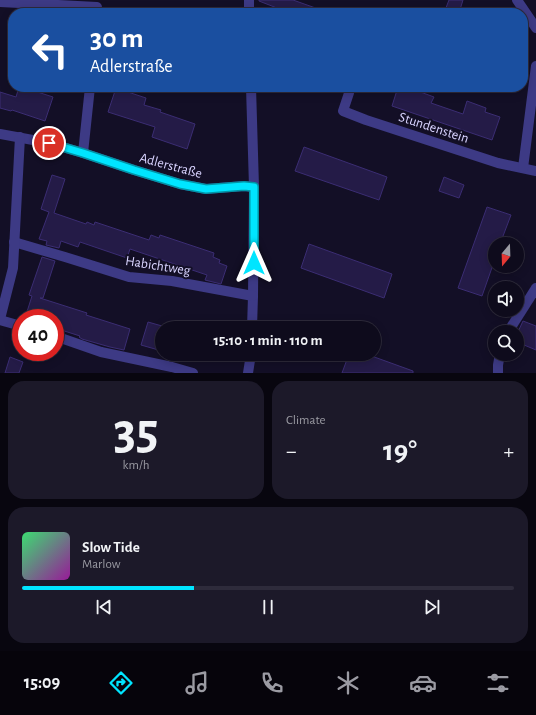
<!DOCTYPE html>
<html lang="en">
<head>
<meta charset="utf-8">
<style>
  body { margin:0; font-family:"Alegreya Sans",sans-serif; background:#1c1929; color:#f1f3f6; height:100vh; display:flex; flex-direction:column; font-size:15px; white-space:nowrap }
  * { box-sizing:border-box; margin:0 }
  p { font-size:13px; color:#9b9ba3 }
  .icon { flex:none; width:22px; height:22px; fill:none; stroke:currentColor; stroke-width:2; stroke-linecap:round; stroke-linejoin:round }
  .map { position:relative; height:373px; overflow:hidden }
  .drawer { display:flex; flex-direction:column; gap:8px; padding:8px; background:#08060f; flex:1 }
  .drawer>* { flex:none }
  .top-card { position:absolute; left:8px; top:8px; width:520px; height:84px; border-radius:16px; box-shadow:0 2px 10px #0003,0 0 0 1px #2e2b3b; background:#1a4fa0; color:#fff; overflow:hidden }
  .needle { width:26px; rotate:199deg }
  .buttons { position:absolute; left:488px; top:237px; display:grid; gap:8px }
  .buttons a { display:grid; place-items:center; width:36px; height:36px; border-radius:50%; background:#0e0b1c; box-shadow:0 2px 10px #0003,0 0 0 1px #2e2b3b; font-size:20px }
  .speed { position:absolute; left:12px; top:309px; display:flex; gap:8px; font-size:20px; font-weight:700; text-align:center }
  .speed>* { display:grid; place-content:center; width:52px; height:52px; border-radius:50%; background:#0e0b1c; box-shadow:0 2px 10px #0003,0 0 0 1px #2e2b3b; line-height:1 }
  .speed .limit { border:6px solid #d22; background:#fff; color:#111 }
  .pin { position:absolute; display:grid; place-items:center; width:34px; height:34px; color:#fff; margin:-17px; border:2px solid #fff; border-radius:50%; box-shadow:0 1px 4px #0007 }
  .me { position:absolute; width:44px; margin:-22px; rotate:0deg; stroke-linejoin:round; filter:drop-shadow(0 0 3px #0008) }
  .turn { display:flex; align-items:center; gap:14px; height:84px; padding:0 16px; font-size:18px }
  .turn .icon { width:52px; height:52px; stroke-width:2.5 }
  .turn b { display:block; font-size:28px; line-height:34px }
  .big { font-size:30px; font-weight:700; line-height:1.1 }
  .drawer .card { flex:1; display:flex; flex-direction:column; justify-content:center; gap:6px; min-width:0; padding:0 14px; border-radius:16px; background:#1c1929 }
  .drawer .dial { align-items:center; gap:0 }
  .dial b { font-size:52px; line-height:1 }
  .song { display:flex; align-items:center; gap:12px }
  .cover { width:48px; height:48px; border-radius:6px; background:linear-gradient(135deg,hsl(140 70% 55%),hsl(300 70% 35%)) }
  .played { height:4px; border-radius:2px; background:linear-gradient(90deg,#00e5ff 35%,#2e2b3b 35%) }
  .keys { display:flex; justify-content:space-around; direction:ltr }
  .heat { display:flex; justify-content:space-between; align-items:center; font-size:22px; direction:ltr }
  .drawer .tiles { flex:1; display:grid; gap:8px; grid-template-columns:1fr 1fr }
  .card:last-child { grid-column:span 2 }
  .trip { position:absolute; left:155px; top:321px; width:226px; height:40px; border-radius:20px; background:#0e0b1c; box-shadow:0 2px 10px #0003,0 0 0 1px #2e2b3b; font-weight:700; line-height:40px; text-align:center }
  .dock { display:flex; height:64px; justify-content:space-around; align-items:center; background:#06040b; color:#9b9ba3 }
  .dock .icon { width:28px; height:28px }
  .dock .selected { color:#00e5ff }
  .dock b { font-size:18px; color:#f1f3f6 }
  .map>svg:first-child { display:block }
  .building { fill:#241b47; stroke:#3b2d73 }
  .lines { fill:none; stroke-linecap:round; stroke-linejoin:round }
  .minor { stroke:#3d3a85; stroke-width:10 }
  .route-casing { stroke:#0095a6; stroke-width:10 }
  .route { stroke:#00e5ff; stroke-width:7 }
  .labels { text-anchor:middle; stroke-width:4; stroke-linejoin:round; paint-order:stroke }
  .street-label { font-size:14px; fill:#d9d4ff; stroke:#130f26 }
</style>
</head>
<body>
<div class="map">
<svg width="536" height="373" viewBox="0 0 536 373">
  <rect width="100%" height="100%" fill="#130f26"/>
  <!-- building -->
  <g class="building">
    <polygon points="259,0 293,0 324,11 324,13 281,13 282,10 259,1"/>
    <polygon points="449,0 463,0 459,13 444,13"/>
    <polygon points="19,87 22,87 53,97 45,121 12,110 11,111 0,108 0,92 16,97"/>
    <polygon points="398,87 407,87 434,97 431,103 463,114 467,101 486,108 485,112 500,117 492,140 392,106"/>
    <polygon points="116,88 146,98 144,105 161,110 160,112 195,124 187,149 152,137 155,127 108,112"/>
    <polygon points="304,147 387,177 379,200 295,171"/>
    <polygon points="52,175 65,179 54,213 86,224 87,222 94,225 95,222 149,240 151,235 159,238 160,235 214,253 213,257 220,260 219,263 227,266 221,284 205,280 207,275 130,249 127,258 80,242 78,247 61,241 59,248 46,245 47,241 39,239 49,212 41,209"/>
    <polygon points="444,177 464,185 459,198 439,191"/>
    <polygon points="487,207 511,215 500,244 495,244 495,259 482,296 458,288"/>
    <polygon points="309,244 392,274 384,298 301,268"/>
    <polygon points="42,257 55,261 43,298 40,298 87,313 86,315 130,329 124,350 110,347 82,339 79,337 80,336 55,328 55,318 25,318 32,296 29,295"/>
    <polygon points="523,321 536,326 536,350 517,342 517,334"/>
    <polygon points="148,322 162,326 162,351 141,345"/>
    <polygon points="349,354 366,354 413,371 413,373 342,373"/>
    <polygon points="10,357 23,362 19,373 5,373"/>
  </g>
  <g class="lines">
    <!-- minor -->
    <g class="minor">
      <polyline points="249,0 249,13"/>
      <polyline points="517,0 536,28"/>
      <polyline points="0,2 97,7"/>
      <polyline points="251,87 254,187 253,296 252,328"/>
      <polyline points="349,93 343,111 366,120 498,163 536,171"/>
      <polyline points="0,134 49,143 83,153 134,170 180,184 206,189 244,186 254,187"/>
      <polyline points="83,153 90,87"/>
      <polyline points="523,168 536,66"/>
      <polyline points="14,242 65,257 129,277 172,281 253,296"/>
      <polyline points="0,319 13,268 20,137"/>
      <polyline points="0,320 21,326"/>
      <polyline points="508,332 536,288"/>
      <polyline points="55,336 101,352 172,367 193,373"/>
      <polyline points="248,373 251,354"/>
      <polyline points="498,373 498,365 500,354"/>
    </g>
  </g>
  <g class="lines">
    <!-- route casing -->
    <g class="route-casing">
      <polyline id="route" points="49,143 83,153 134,170 180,184 206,189 244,186 254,187 254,263"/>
    </g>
    <!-- route -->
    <use href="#route" class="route"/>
  </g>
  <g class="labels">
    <!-- street labels -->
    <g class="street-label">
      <text transform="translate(434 127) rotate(18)" y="5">Stundenstein</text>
      <text transform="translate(171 165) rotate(15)" y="5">Adlerstraße</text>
      <text transform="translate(158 265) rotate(9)" y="5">Habichtweg</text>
    </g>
  </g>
</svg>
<div class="buttons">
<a><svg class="needle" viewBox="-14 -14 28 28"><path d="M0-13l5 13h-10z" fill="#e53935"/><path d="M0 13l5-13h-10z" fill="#9b9ba3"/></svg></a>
<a><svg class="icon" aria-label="sound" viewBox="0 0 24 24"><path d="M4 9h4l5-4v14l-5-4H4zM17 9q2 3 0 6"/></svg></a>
<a><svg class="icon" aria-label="search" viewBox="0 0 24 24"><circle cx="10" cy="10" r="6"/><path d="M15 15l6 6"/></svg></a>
</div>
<div class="speed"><div class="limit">40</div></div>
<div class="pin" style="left:49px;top:143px;background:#d93025"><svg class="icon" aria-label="arrive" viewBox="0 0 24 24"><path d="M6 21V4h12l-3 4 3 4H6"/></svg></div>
<svg class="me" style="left:254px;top:263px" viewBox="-20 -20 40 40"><path d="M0-17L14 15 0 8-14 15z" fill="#00e5ff" stroke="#fff" stroke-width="4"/></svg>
<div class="trip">15:10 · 1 min · 110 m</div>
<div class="top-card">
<div class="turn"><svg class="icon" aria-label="left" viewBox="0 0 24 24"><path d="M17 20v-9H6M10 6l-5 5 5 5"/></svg><div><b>30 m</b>Adlerstraße</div></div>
</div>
</div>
<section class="drawer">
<div class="tiles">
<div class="card dial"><b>35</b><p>km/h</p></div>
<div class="card"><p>Climate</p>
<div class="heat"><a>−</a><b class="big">19°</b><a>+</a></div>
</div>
<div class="card">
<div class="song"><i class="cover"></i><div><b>Slow Tide</b><p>Marlow</p></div></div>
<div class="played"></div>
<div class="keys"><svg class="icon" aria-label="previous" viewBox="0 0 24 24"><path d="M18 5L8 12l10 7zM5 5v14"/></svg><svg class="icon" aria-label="pause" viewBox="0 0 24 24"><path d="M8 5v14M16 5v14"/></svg><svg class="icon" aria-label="next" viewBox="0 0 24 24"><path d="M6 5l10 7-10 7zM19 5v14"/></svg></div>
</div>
</div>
</section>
<nav class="dock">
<b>15:09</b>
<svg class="icon selected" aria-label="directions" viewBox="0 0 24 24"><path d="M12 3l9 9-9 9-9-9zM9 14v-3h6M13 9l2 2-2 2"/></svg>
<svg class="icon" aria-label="music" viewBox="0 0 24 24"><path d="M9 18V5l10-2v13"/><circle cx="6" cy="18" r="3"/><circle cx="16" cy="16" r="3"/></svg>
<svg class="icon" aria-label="phone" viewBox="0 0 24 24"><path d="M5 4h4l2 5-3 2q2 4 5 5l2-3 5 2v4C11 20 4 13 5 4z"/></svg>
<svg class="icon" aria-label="climate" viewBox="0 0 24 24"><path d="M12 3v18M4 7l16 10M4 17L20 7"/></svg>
<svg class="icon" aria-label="car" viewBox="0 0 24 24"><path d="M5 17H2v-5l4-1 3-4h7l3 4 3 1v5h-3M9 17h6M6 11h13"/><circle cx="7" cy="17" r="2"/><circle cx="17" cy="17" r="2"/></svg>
<svg class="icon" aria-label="filters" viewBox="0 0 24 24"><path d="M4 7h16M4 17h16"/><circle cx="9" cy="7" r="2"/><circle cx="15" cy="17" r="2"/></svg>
</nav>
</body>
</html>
